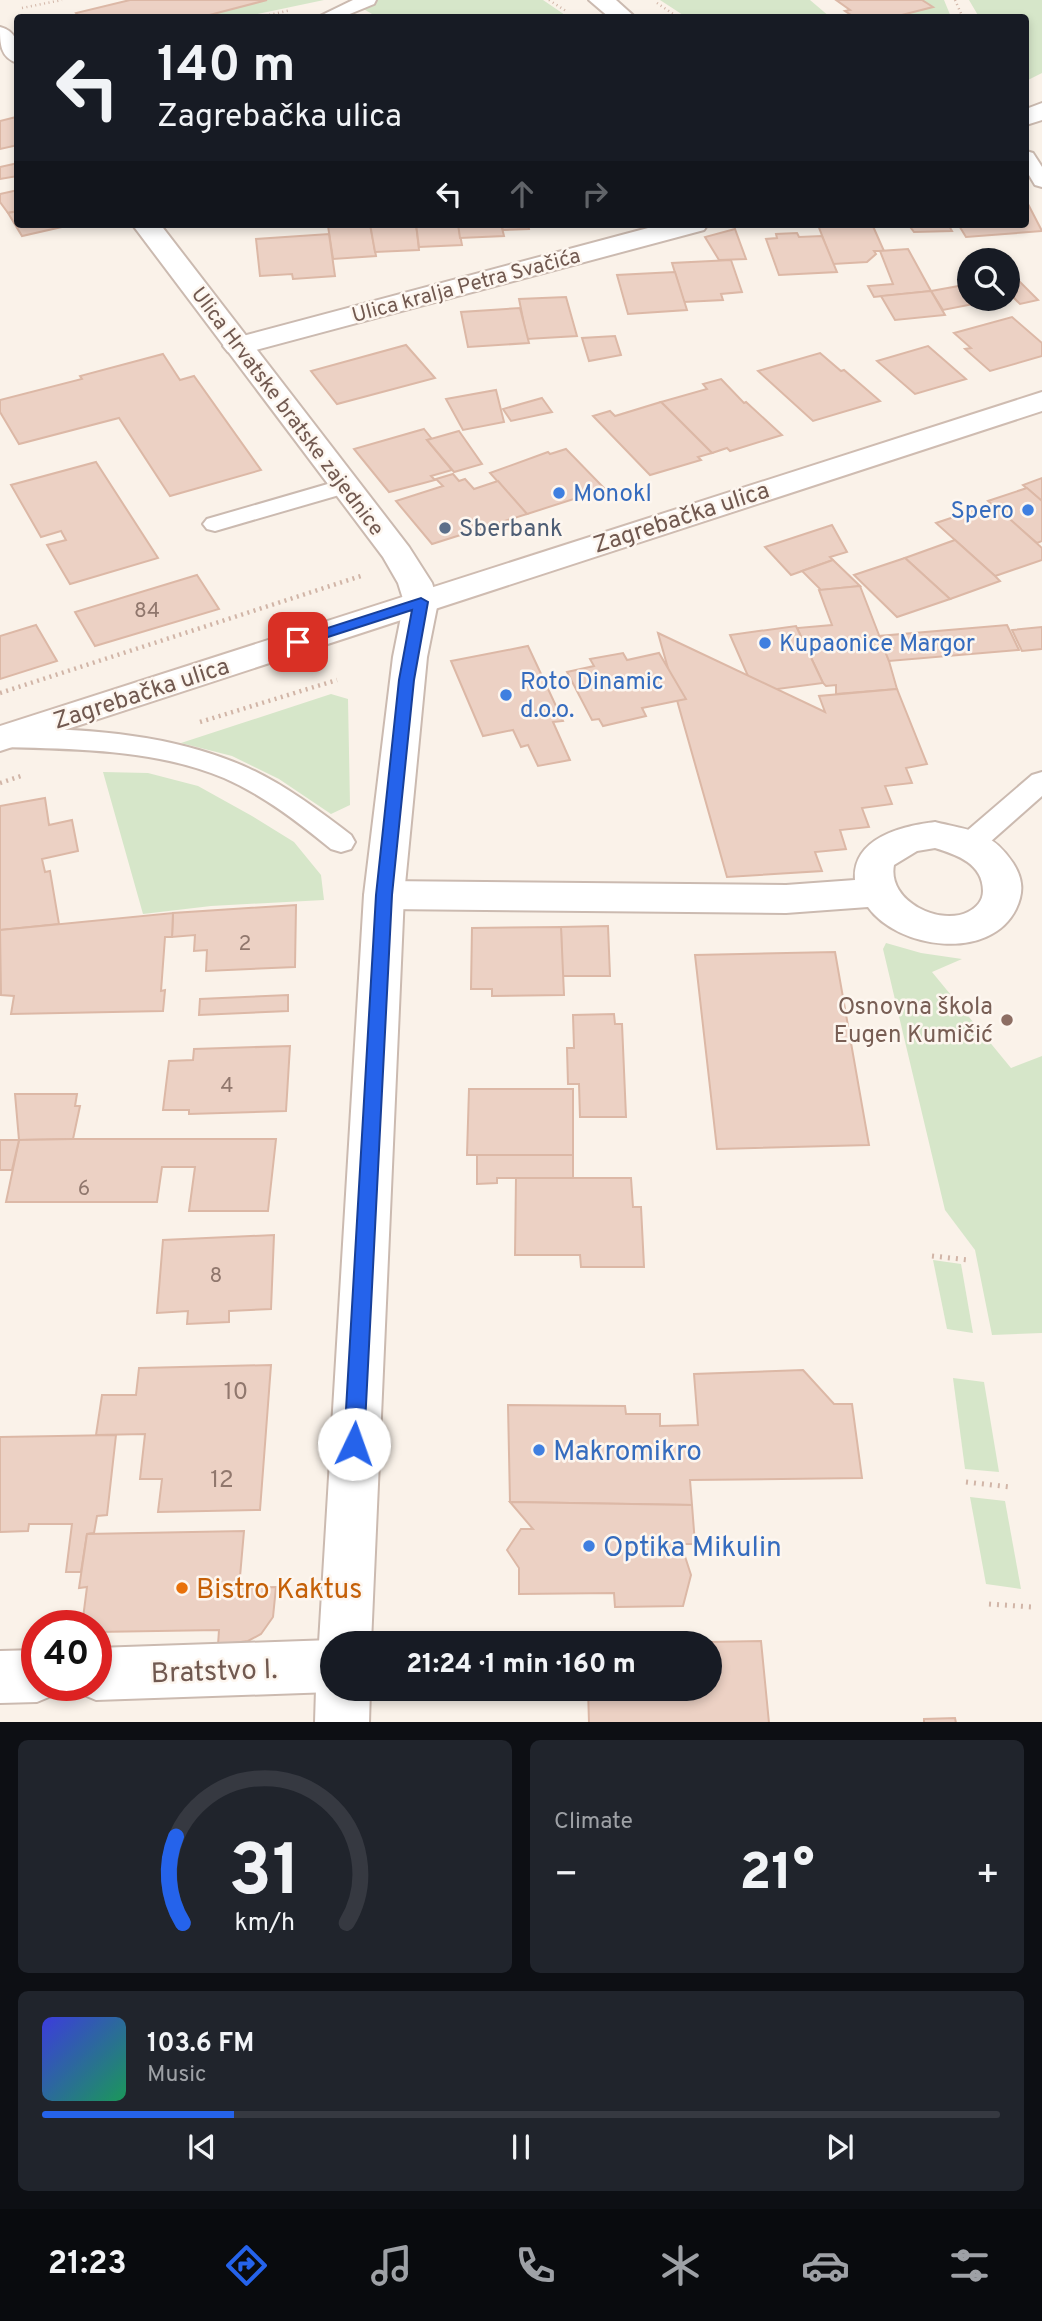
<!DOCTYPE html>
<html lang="en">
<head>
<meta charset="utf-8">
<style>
  body { margin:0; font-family:Overpass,sans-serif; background:#20242c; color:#f1f3f6; height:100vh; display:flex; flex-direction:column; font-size:26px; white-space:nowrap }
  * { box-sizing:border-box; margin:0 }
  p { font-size:23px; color:#9ea1a6 }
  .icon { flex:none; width:38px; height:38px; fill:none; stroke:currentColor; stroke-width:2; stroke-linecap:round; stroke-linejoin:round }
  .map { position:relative; height:1722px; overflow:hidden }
  .details { display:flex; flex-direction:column; gap:18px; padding:18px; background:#0d0f14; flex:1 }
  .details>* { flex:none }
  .guide { position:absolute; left:14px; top:14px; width:1015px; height:214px; border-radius:7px; box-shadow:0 4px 10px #0003; background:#171b24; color:#f1f3f6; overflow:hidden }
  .buttons { position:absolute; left:957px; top:248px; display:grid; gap:14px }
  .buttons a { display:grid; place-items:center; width:63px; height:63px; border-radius:50%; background:#171b24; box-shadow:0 4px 10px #0003; font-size:35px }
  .speed { position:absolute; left:21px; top:1610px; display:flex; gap:14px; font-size:35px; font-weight:700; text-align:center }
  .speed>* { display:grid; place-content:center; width:91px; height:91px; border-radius:50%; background:#171b24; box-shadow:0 4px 10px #0003; line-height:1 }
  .speed .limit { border:10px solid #d22; background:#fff; color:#111 }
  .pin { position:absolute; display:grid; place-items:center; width:60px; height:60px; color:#fff; margin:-30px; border-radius:14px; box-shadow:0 4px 10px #0006 }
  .me { position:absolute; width:77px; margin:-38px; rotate:3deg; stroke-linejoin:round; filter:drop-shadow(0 0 5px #0008) }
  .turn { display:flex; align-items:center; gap:24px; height:147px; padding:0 28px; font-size:32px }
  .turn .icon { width:91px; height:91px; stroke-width:2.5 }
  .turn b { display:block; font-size:49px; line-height:60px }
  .lanes { display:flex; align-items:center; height:66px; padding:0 28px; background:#0003; justify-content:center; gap:35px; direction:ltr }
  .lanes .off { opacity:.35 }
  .big { font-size:52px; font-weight:800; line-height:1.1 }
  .details .card { flex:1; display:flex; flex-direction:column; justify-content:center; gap:10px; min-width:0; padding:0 24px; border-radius:10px; background:#20242c }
  .details .dial { align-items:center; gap:0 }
  .dial svg { height:182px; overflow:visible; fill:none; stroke:#363941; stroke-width:7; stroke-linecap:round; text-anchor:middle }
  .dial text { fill:#f1f3f6; stroke:none }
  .song { display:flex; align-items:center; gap:21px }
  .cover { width:84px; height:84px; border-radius:10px; background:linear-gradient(135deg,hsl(240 70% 55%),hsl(150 70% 35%)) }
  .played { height:7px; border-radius:4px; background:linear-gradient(90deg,#2563eb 20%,#363941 20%) }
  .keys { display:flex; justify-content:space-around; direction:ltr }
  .heat { display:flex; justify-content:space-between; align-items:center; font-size:38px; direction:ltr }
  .details .tiles { flex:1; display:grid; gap:18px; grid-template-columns:1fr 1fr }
  .card:last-child { grid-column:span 2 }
  .trip { position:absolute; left:320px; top:1631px; width:402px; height:70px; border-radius:35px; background:#171b24; box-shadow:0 4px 10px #0003; font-weight:800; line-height:70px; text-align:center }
  .dock { display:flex; height:112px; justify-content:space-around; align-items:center; background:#090b0e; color:#9ea1a6 }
  .dock .icon { width:49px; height:49px }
  .dock .current { color:#2563eb }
  .dock b { font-size:32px; color:#f1f3f6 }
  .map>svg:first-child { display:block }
  .green { fill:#d6e6c9 }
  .building { fill:#ecd1c4; stroke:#dcb8a6; stroke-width:2 }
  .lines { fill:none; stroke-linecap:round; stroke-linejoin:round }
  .service-casing { stroke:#cbbab0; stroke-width:4 }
  .minor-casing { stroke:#cbbab0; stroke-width:4 }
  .tertiary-casing { stroke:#cbbab0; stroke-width:4 }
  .secondary-casing { stroke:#cfbcb1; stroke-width:4 }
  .path-far2 { stroke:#d1b5a7; stroke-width:2.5; stroke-dasharray:1 3.5; stroke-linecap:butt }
  .path-far1 { stroke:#d1b5a7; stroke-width:4.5; stroke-dasharray:2 4.5; stroke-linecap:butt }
  .path { stroke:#d1b5a7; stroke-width:5; stroke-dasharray:2 6; stroke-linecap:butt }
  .service { fill:#fff; fill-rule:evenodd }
  .minor { fill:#fff; fill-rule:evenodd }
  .tertiary { fill:#fff; fill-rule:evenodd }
  .secondary { fill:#fff; fill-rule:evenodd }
  .route { fill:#2563eb; stroke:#184099; stroke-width:2 }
  .shop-dot { fill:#3f7fe0; stroke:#fdf6ef; stroke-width:2.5 }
  .service-dot { fill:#5c6f8a; stroke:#fdf6ef; stroke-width:2.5 }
  .education-dot { fill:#8d6e63; stroke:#fdf6ef; stroke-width:2.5 }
  .food-dot { fill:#e8710a; stroke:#fdf6ef; stroke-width:2.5 }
  .labels { text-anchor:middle; stroke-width:5; stroke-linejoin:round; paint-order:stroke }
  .far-street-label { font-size:21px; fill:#715950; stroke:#fdf6ef }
  .number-label { font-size:21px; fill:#90776d }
  .shop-label { font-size:24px; fill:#366cbe; stroke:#fdf6ef; text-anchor:start }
  .street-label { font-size:24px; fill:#715950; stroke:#fdf6ef }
  .service-label { font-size:24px; fill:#4e5e75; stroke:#fdf6ef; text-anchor:start }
  .education-label { font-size:24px; fill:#785e54; stroke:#fdf6ef; text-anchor:end }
  .near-number-label { font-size:24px; fill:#90776d }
  .near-shop-label { font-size:28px; fill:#366cbe; stroke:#fdf6ef; text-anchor:start }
  .near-food-label { font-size:28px; fill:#c56008; stroke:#fdf6ef; text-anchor:start }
  .near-street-label { font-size:28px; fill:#715950; stroke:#fdf6ef }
</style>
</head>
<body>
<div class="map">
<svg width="1042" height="1723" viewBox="0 0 1042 1723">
  <rect width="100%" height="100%" fill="#faf2e9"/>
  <!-- green -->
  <g class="green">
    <polygon points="267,0 324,0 243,17 219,17 215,14"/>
    <polygon points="377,0 543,0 568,17 379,18 360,7"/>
    <polygon points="660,0 810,0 830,17 686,17"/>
    <polygon points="917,0 944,0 951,17 890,18 932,7"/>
    <polygon points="969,0 1042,0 1042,73 1026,81 1026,18 979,17"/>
    <polygon points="331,694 348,699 350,805 331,814 279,779 232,756 181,743"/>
    <polygon points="103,772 148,773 198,786 252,816 294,842 321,875 324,900 211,906 143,914"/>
    <polygon points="886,943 921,953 962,959 932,972 1011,1068 1042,1056 1042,1333 992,1335 975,1250 945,1210 883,949"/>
    <polygon points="933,1260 961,1264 973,1333 947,1329"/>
    <polygon points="953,1378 984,1382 999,1472 965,1469"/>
    <polygon points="970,1497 1005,1501 1021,1589 986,1584"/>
  </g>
  <!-- building -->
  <g class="building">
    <polygon points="130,0 267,0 198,18 80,18 76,13"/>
    <polygon points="836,0 922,0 933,7 890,18 862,18 854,17 845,11 850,10"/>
    <polygon points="16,117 18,145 0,149 0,121"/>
    <polygon points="18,163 18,176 0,179 0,167"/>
    <polygon points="18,190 18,211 8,213 0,202 0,194"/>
    <polygon points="1026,204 1028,204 1042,231 966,237 958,224 1026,224"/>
    <polygon points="18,211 18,224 75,224 22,236 8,213"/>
    <polygon points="370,224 376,256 333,259 328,226"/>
    <polygon points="370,224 416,224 419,250 375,252"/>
    <polygon points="416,224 458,224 462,245 419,247"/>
    <polygon points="458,224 501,224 504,236 460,238"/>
    <polygon points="501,224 528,224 529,229 503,230"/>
    <polygon points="872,224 884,251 874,251 876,254 867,262 833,264 818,225"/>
    <polygon points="908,224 948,224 952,231 914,232"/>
    <polygon points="735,229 746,259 719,260 705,237"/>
    <polygon points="797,233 799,237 822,236 837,272 779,275 766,239 777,238 776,234"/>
    <polygon points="329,234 335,276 293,279 292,274 260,276 256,239"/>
    <polygon points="908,249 931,291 874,297 868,286 893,284 880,251"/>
    <polygon points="731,260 742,292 721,294 723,300 684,302 672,263"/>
    <polygon points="675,272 687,310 628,314 617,275"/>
    <polygon points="1018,280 1038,300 1020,304 1008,292 1008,282"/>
    <polygon points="970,284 970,299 999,299 943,310 931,291"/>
    <polygon points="931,291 945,315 895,320 881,296"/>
    <polygon points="566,297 577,336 527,339 519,299"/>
    <polygon points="520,308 529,343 468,347 461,312"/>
    <polygon points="1012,317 1042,343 1042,356 990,371 965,349 971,348 954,333"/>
    <polygon points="615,336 621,355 589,361 582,338"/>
    <polygon points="406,345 435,378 337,404 311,371"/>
    <polygon points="928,346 966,379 915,394 877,361"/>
    <polygon points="820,353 841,371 844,370 880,401 813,421 758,371"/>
    <polygon points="163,354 180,380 194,376 261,470 170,496 119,418 19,444 0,412 0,400 82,379 80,376"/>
    <polygon points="721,379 744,403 746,402 782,435 730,451 727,448 712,453 661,402 707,389 703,384"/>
    <polygon points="496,390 504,422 463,430 446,399"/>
    <polygon points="542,398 552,412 511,421 503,409"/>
    <polygon points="661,402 712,453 698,457 701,460 650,475 593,416 610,411 615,416"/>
    <polygon points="424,429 432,439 427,440 452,470 431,476 435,480 420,484 389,492 354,449"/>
    <polygon points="459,431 482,464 454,472 427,440"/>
    <polygon points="566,449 605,489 527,514 490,473 548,452 550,454"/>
    <polygon points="96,462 158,558 70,584 47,545 66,540 61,531 41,537 11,485"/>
    <polygon points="453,474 459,481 465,479 474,489 498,481 527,514 432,544 396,501 443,486 436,479"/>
    <polygon points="1042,478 1042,501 1023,485"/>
    <polygon points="1027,488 1042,501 1042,541 1037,543 988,501"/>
    <polygon points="993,504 1042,548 1042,560 995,576 936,523"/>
    <polygon points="832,525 847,552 830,557 833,560 791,575 765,547"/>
    <polygon points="955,540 995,576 1000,581 950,599 905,558"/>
    <polygon points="905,558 950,599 897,617 854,575"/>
    <polygon points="833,560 860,586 821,590 802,571"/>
    <polygon points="197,575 219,609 95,646 75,612"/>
    <polygon points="860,586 889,661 897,689 836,694 836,685 826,686 823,683 797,628 832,625 819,590"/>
    <polygon points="36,625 57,661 0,679 0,636"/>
    <polygon points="1007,625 1019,650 889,661 879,636"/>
    <polygon points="796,626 823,683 755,692 730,635"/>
    <polygon points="1042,627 1042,649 1022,651 1012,630"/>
    <polygon points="658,633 825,712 819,696 897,689 927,764 906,768 912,783 885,786 892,804 862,808 869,827 840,830 846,849 815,852 822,871 727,877"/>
    <polygon points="528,646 563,721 553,722 570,760 538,766 528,745 521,747 513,730 483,736 451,661"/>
    <polygon points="623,653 627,660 659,653 686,699 642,708 646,716 603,726 599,719 592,720 567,672 594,666 590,659"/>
    <polygon points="45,798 49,825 72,820 78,851 42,859 45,872 50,871 59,924 0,930 0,806"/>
    <polygon points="296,905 295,967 206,971 207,950 194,951 195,935 172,937 173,913"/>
    <polygon points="173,913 172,937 165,937 161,991 165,990 163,1011 11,1014 14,996 1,995 0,930"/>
    <polygon points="608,926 610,976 562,976 561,927"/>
    <polygon points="561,927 564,995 492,996 492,989 471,989 472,928"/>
    <polygon points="835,952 869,1145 717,1149 695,955"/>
    <polygon points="288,995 288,1011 199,1015 200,999"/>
    <polygon points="614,1014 615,1024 622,1024 626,1117 580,1117 579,1084 568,1084 567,1048 574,1048 573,1015"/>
    <polygon points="290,1046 286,1111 189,1114 189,1110 163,1110 169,1061 193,1060 194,1049"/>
    <polygon points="469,1089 573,1089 573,1155 467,1155"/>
    <polygon points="15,1094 77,1094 75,1106 80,1106 73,1139 19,1140"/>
    <polygon points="73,1139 276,1139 268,1211 189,1211 195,1167 162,1167 157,1202 6,1202 19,1140"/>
    <polygon points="0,1140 19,1140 12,1170 0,1170"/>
    <polygon points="477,1155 573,1155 573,1178 497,1178 497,1183 477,1184"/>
    <polygon points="516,1178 631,1178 633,1207 641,1207 644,1267 581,1267 580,1255 515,1255"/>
    <polygon points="274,1235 271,1309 229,1311 229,1322 187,1324 188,1311 157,1313 163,1240"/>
    <polygon points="271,1365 260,1510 158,1512 162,1479 140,1479 145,1434 96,1435 102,1395 136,1395 139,1368"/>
    <polygon points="803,1370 834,1404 852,1404 862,1478 690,1480 692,1505 510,1502 508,1405 625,1406 626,1414 660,1414 660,1426 698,1425 694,1374"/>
    <polygon points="116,1435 107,1515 97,1516 94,1533 87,1534 81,1572 66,1572 72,1524 29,1524 28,1531 0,1532 0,1437"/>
    <polygon points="510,1502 692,1505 695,1544 681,1544 691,1575 683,1606 615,1607 614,1593 519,1594 519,1568 507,1550 521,1529 533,1529"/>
    <polygon points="244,1531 239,1588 276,1587 273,1617 261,1634 248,1641 218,1645 219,1630 96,1632 96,1626 82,1626 87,1587 79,1588 87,1534"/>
    <polygon points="761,1641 769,1723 589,1723 588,1689 710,1689 710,1643 653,1643"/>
    <polygon points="955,1718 956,1723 924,1723 924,1719"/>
  </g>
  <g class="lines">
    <!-- service casing -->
    <g class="service-casing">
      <g id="service">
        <polygon points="353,0 376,0 374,4 340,18 316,18"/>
        <polygon points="1026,151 1033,153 1042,167 1042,187 1035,185 1026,170"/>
        <polygon points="345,479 353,481 357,486 353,491 215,531 207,529 203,524 207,519"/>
        <path d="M0,729c80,-2 174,5 248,39 37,17 70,42 103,67l4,7 -4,7 -10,3 -10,-3c-33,-27 -68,-54 -107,-71 -69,-29 -149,-29 -223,-31z"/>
        <polygon points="1042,772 1042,796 981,850 971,853 961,850 957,843 961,836 1032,775"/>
      </g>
    </g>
    <!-- minor casing -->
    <g class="minor-casing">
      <g id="minor">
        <polygon points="589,0 616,0 636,18 610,18"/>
        <polygon points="1042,103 1042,120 1026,125 1026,109"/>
        <polygon points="663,224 708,224 704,230 248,352 238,355 228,352 223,346 228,340"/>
        <path d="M935,822c15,4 33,6 47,13 14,6 23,16 31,28 10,16 11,29 3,46 -26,53 -118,40 -148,-2l-82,6 -402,-4 -14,-4 -6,-10 6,-10 14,-4 402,4 69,-5c-3,-42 47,-54 80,-58zM935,848c23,7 48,16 48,43 0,10 -7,17 -15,21 -27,14 -81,-10 -74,-47l23,-14z"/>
        <polygon points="332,1640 340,1643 332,1643 332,1689 340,1689 332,1692 96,1700 77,1692 74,1685 96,1685 96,1648"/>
        <polygon points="37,1650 37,1685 60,1685 56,1694 37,1702 0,1703 0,1651"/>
      </g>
    </g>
    <!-- tertiary casing -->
    <g class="tertiary-casing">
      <g id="tertiary">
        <path d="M0,27c19,5 18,20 18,36 -18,-5 -18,-20 -18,-36z"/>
        <polygon points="132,224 160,224 409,547 432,583 438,602 427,657 404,895 371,1643 332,1643 332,1663 326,1661 319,1643 364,895 393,657 404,602 398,583 383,557"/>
        <polygon points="332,1667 332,1689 370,1689 369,1723 315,1723 316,1689 324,1670"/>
      </g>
    </g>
    <!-- secondary casing -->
    <g class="secondary-casing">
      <polygon id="secondary" points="1042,392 1042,411 0,751 0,726"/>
    </g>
    <!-- path-far2 -->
    <g class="path-far2">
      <polyline points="549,0 566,11"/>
      <polyline points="955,0 963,18"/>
      <polyline points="657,3 679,18"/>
      <polyline points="22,8 62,0"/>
      <polyline points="256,18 291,10"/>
    </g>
    <!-- path-far1 -->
    <g class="path-far1">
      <polyline points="0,693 364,575"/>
      <polyline points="200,722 337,680"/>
      <polyline points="0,783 21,776"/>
    </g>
    <!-- path -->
    <g class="path">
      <polyline points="932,1256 969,1260"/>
      <polyline points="966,1482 1010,1487"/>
      <polyline points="989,1604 1032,1607"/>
    </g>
    <!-- service -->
    <use href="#service" class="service"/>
    <!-- minor -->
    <use href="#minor" class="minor"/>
    <!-- tertiary -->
    <use href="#tertiary" class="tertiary"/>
    <!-- secondary -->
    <use href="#secondary" class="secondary"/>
  </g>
  <!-- route -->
  <polygon class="route" points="421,598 428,602 414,680 392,895 364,1444 361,1450 354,1453 347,1450 344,1444 376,895 399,680 412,610 303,645 298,646 291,642 293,639"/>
  <!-- markers -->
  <g class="shop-dot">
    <circle cx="559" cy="493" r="7"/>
    <circle cx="1028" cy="510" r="7"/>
    <circle cx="765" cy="643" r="7"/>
    <circle cx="506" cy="695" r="7"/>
    <circle cx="539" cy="1450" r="7"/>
    <circle cx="589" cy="1546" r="7"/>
  </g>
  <circle class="service-dot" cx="445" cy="528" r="7"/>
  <circle class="education-dot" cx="1007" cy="1020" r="7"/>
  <circle class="food-dot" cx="182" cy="1588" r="7"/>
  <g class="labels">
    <!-- far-street labels -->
    <g class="far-street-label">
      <text transform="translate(466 285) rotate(-15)" y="7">Ulica kralja Petra Svačića</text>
      <text transform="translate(288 411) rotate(53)" y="7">Ulica Hrvatske bratske zajednice</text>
    </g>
    <!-- number labels -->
    <g class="number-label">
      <text x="147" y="617">84</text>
      <text x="245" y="950">2</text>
      <text x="227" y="1092">4</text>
      <text x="84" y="1195">6</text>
      <text x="216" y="1282">8</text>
    </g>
    <!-- shop labels -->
    <g class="shop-label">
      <text x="573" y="501">Monokl</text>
      <text x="1014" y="518" text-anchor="end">Spero</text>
      <text x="779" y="651">Kupaonice Margor</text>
      <text x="520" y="689">Roto Dinamic<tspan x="520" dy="28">d.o.o.</tspan></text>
    </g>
    <!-- street labels -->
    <g class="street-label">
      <text transform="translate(681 517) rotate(-18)" y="8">Zagrebačka ulica</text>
      <text transform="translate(141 693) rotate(-18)" y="8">Zagrebačka ulica</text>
    </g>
    <!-- service labels -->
    <g class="service-label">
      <text x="459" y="536">Sberbank</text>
    </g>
    <!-- education labels -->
    <g class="education-label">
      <text x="993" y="1014">Osnovna škola<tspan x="993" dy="28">Eugen Kumičić</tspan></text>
    </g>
    <!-- near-number labels -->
    <g class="near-number-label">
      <text x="236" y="1399">10</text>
      <text x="222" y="1487">12</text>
    </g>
    <!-- near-shop labels -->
    <g class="near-shop-label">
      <text x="553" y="1460">Makromikro</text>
      <text x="603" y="1556">Optika Mikulin</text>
    </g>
    <!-- near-food labels -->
    <g class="near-food-label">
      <text x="196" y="1598">Bistro Kaktus</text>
    </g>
    <!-- near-street labels -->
    <g class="near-street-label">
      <text transform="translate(214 1670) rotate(-2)" y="10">Bratstvo I.</text>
    </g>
  </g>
</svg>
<div class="buttons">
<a><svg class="icon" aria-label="search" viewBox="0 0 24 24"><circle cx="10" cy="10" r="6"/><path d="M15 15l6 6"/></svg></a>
</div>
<div class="speed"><div class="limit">40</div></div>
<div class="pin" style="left:298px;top:642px;background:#d93025"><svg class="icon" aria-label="arrive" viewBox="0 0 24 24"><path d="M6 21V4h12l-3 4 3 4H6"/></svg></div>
<svg class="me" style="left:354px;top:1444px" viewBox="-20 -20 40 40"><circle r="19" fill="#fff"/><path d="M0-13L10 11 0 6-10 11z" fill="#2563eb"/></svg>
<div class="trip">21:24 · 1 min · 160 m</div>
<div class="guide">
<div class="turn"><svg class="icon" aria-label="left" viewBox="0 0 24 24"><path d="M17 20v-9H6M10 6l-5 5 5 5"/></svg><div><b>140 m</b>Zagrebačka ulica</div></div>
<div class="lanes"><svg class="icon" aria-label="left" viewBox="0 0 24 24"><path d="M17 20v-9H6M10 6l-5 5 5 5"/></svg><svg class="icon off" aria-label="ahead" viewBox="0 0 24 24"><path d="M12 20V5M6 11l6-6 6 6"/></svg><svg class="icon off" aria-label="right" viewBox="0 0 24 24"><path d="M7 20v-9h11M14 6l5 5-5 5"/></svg></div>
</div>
</div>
<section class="details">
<div class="tiles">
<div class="card dial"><svg viewBox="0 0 100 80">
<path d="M14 69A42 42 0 1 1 86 69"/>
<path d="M14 69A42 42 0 0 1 11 31" stroke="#2563eb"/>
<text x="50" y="56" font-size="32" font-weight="700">31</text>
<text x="50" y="72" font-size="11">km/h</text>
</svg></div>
<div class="card"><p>Climate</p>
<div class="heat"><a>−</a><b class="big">21°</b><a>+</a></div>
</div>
<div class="card">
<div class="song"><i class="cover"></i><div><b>103.6 FM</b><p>Music</p></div></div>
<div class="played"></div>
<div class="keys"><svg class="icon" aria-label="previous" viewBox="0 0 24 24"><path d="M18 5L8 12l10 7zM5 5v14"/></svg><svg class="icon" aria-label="pause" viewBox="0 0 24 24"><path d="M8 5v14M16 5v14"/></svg><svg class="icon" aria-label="next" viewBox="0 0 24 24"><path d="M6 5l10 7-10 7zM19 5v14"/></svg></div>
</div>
</div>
</section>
<nav class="dock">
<b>21:23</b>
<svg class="icon current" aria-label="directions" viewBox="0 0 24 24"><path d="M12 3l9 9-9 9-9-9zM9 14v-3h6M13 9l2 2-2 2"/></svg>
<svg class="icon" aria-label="music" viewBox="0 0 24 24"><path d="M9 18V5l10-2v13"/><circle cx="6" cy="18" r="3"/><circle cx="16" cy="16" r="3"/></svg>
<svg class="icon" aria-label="phone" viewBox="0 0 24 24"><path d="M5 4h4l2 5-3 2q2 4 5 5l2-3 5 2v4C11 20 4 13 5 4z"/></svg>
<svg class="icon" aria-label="climate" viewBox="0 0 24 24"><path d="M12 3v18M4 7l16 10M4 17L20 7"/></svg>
<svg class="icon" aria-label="car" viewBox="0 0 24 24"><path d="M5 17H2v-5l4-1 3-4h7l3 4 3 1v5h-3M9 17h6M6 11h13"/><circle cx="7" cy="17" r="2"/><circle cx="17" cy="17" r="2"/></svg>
<svg class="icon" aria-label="filters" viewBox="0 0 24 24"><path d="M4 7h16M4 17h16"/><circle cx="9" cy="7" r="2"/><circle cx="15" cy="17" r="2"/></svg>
</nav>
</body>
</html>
